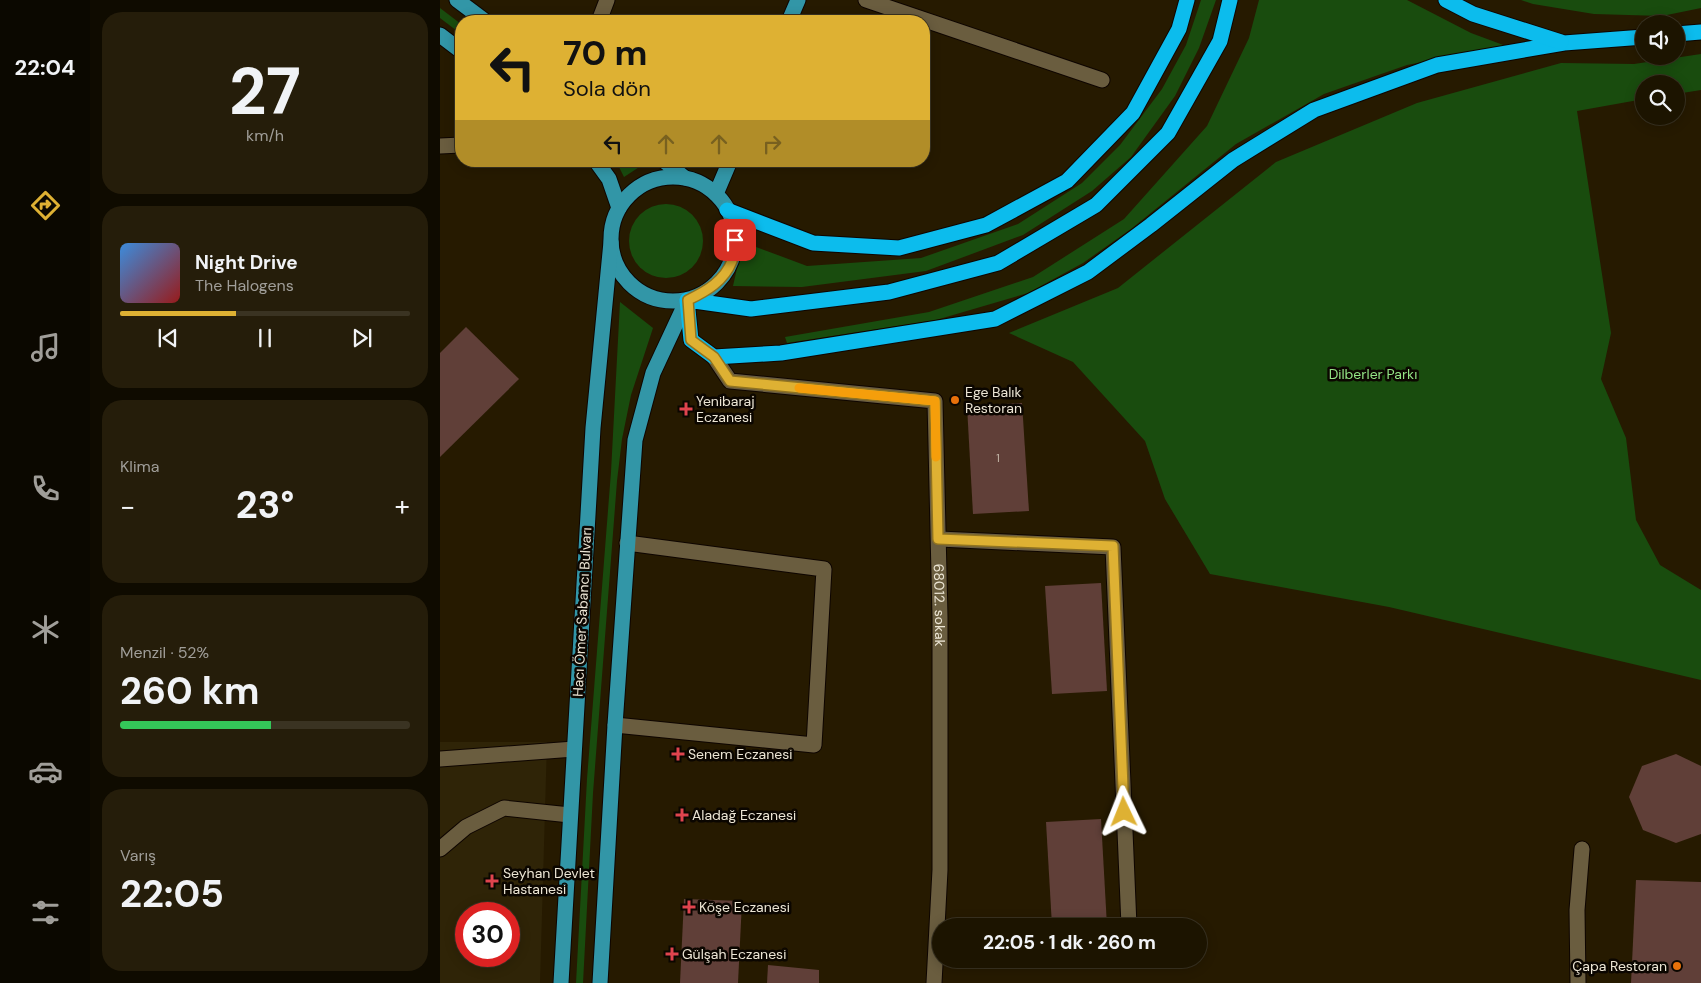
<!DOCTYPE html>
<html lang="tr">
<head>
<meta charset="utf-8">
<style>
  body { margin:0; font-family:"DM Sans",sans-serif; background:#251d0a; color:#f1f3f6; height:100vh; display:flex; flex-direction:column; font-size:19px; white-space:nowrap }
  * { box-sizing:border-box; margin:0 }
  p { font-size:16px; color:#a09e99 }
  .icon { flex:none; width:28px; height:28px; fill:none; stroke:currentColor; stroke-width:2; stroke-linecap:round; stroke-linejoin:round }
  .map { position:relative; flex:1; overflow:hidden }
  .panel { display:flex; flex-direction:column; gap:12px; padding:12px; background:#0f0b00; width:350px }
  .panel>* { flex:none }
  .guide { position:absolute; left:15px; top:15px; width:475px; height:152px; border-radius:20px; box-shadow:0 2px 12px #0003,0 0 0 1px #3a3322; background:#deb133; color:#111; overflow:hidden }
  .fabs { position:absolute; left:1195px; top:15px; display:grid; gap:10px }
  .fabs a { display:grid; place-items:center; width:50px; height:50px; border-radius:50%; background:#1c1400; box-shadow:0 2px 12px #0003,0 0 0 1px #3a3322; font-size:25px }
  .speed { position:absolute; left:15px; top:902px; display:flex; gap:10px; font-size:25px; font-weight:700; text-align:center }
  .speed>* { display:grid; place-content:center; width:65px; height:65px; border-radius:50%; background:#1c1400; box-shadow:0 2px 12px #0003,0 0 0 1px #3a3322; line-height:1 }
  .speed .limit { border:8px solid #d22; background:#fff; color:#111 }
  .pin { position:absolute; display:grid; place-items:center; width:42px; height:42px; color:#fff; margin:-21px; border-radius:10px; box-shadow:0 2px 8px #0006 }
  .me { position:absolute; width:55px; margin:-28px; rotate:358deg; stroke-linejoin:round; filter:drop-shadow(0 0 4px #0008) }
  .turn { display:flex; align-items:center; gap:18px; height:105px; padding:0 25px; font-size:22px }
  .turn .icon { width:65px; height:65px; stroke-width:2.5 }
  .turn b { display:block; font-size:35px; line-height:42px }
  .lanes { display:flex; align-items:center; height:48px; padding:0 25px; background:#0003; justify-content:center; gap:25px; direction:ltr }
  .lanes .off { opacity:.35 }
  .big { font-size:38px; font-weight:700; line-height:1.1 }
  .panel .tile { flex:1; display:flex; flex-direction:column; justify-content:center; gap:8px; min-width:0; padding:0 18px; border-radius:20px; background:#251d0a }
  .panel .dial { align-items:center; gap:0 }
  .dial b { font-size:65px; line-height:1 }
  .song { display:flex; align-items:center; gap:15px }
  .cover { width:60px; height:60px; border-radius:8px; background:linear-gradient(135deg,hsl(210 70% 55%),hsl(0 70% 35%)) }
  .played { height:5px; border-radius:2px; background:linear-gradient(90deg,#deb133 40%,#3a3322 40%) }
  .keys { display:flex; justify-content:space-around; direction:ltr }
  .heat { display:flex; justify-content:space-between; align-items:center; font-size:28px; direction:ltr }
  .charge { height:8px; border-radius:4px; background:linear-gradient(90deg,#34c759 52%,#3a3322 0) }
  .trip { position:absolute; left:492px; top:918px; width:275px; height:50px; border-radius:25px; background:#1c1400; box-shadow:0 2px 12px #0003,0 0 0 1px #3a3322; font-weight:700; line-height:50px; text-align:center }
  main { display:flex; flex:1; min-height:0 }
  .tab-bar { display:flex; flex-direction:column; width:90px; justify-content:space-around; align-items:center; background:#0b0800; color:#a09e99 }
  .tab-bar .icon { width:35px; height:35px }
  .tab-bar .selected { color:#deb133 }
  .tab-bar b { font-size:22px; color:#f1f3f6 }
  .map>svg:first-child { display:block }
  .built { fill:#2f2407; fill-rule:evenodd }
  .green { fill:#194c0e }
  .building { fill:#603f38 }
  .lines { fill:none; stroke-linecap:round; stroke-linejoin:round }
  .minor-casing { stroke:#0e0500; stroke-width:17 }
  .major-casing { stroke:#0e0500; stroke-width:17 }
  .highway-casing { stroke:#0e0500; stroke-width:17 }
  .minor { stroke:#6a5d3f; stroke-width:15 }
  .major { stroke:#3296a7; stroke-width:15 }
  .highway { stroke:#0cbced; stroke-width:15 }
  .route-casing { stroke:#907321; stroke-width:12 }
  .route { stroke:#deb133; stroke-width:9 }
  .slow { stroke:#f59e0b; stroke-width:9 }
  .food-dot { fill:#e8710a; stroke:#0b0600; stroke-width:2 }
  .health-dot { fill:#e0444e; stroke:#0b0600; stroke-width:2 }
  .labels { text-anchor:middle; stroke-width:5; stroke-linejoin:round; paint-order:stroke }
  .number-label { font-size:11px; fill:#c9bcad }
  .park-label { font-size:14px; fill:#94e585; stroke:#0b0600 }
  .poi-label { font-size:14px; fill:#ece5d4; stroke:#0b0600; text-anchor:start }
  .street-label { font-size:14px; fill:#ece5d4; stroke:#0b0600 }
</style>
</head>
<body>
<main>
<nav class="tab-bar">
<b>22:04</b>
<svg class="icon selected" aria-label="directions" viewBox="0 0 24 24"><path d="M12 3l9 9-9 9-9-9zM9 14v-3h6M13 9l2 2-2 2"/></svg>
<svg class="icon" aria-label="music" viewBox="0 0 24 24"><path d="M9 18V5l10-2v13"/><circle cx="6" cy="18" r="3"/><circle cx="16" cy="16" r="3"/></svg>
<svg class="icon" aria-label="phone" viewBox="0 0 24 24"><path d="M5 4h4l2 5-3 2q2 4 5 5l2-3 5 2v4C11 20 4 13 5 4z"/></svg>
<svg class="icon" aria-label="climate" viewBox="0 0 24 24"><path d="M12 3v18M4 7l16 10M4 17L20 7"/></svg>
<svg class="icon" aria-label="car" viewBox="0 0 24 24"><path d="M5 17H2v-5l4-1 3-4h7l3 4 3 1v5h-3M9 17h6M6 11h13"/><circle cx="7" cy="17" r="2"/><circle cx="17" cy="17" r="2"/></svg>
<svg class="icon" aria-label="filters" viewBox="0 0 24 24"><path d="M4 7h16M4 17h16"/><circle cx="9" cy="7" r="2"/><circle cx="15" cy="17" r="2"/></svg>
</nav>
<section class="panel">
<div class="tile dial"><b>27</b><p>km/h</p></div>
<div class="tile">
<div class="song"><i class="cover"></i><div><b>Night Drive</b><p>The Halogens</p></div></div>
<div class="played"></div>
<div class="keys"><svg class="icon" aria-label="previous" viewBox="0 0 24 24"><path d="M18 5L8 12l10 7zM5 5v14"/></svg><svg class="icon" aria-label="pause" viewBox="0 0 24 24"><path d="M8 5v14M16 5v14"/></svg><svg class="icon" aria-label="next" viewBox="0 0 24 24"><path d="M6 5l10 7-10 7zM19 5v14"/></svg></div>
</div>
<div class="tile"><p>Klima</p>
<div class="heat"><a>−</a><b class="big">23°</b><a>+</a></div>
</div>
<div class="tile"><p>Menzil · 52%</p><b class="big">260 km</b><div class="charge"></div></div>
<div class="tile"><p>Varış</p><b class="big">22:05</b></div>
</section>
<div class="map">
<svg width="1261" height="983" viewBox="0 0 1261 983">
  <rect width="100%" height="100%" fill="#261a00"/>
  <!-- built -->
  <path class="built" d="M0,742h107l-7,241h-100zM26,914h43v42h-43z"/>
  <!-- green -->
  <g class="green">
    <polygon points="761,0 776,0 759,48 735,96 691,157 652,191 583,235 486,271 362,287 293,286 303,242 367,266 481,258 578,224 642,183 680,145 722,89 746,45"/>
    <polygon points="819,0 967,0 1031,33 1066,46 967,65 884,94 796,144 691,229 643,263 588,293 496,320 347,343 345,337 489,312 593,277 684,219 767,126 809,38"/>
    <polygon points="1081,0 1261,0 1261,8 1222,16 1154,14 1093,4"/>
    <polygon points="0,8 21,24 21,34 0,18"/>
    <polygon points="1261,54 1261,90 1236,94 1236,84 1204,84 1204,99 1137,111 1171,333 1161,379 1186,438 1196,520 1220,565 1261,590 1261,680 949,607 770,574 725,499 705,441 633,362 569,333 678,288 836,162 977,103 1121,63 1194,64"/>
    <polygon points="176,161 206,161 207,162 184,177"/>
    <circle cx="226" cy="241" r="37"/>
    <polygon points="180,302 213,328 191,395 182,439 177,481 153,793 143,983 136,983 147,779 171,472"/>
  </g>
  <!-- building -->
  <g class="building">
    <polygon points="26,327 79,379 0,457 0,353"/>
    <polygon points="582,403 589,511 533,514 527,406"/>
    <polygon points="661,583 667,691 612,694 605,586"/>
    <polygon points="1236,754 1261,766 1261,834 1236,843 1203,830 1189,797 1202,766"/>
    <polygon points="661,819 667,926 612,926 606,822"/>
    <polygon points="1196,880 1261,882 1261,983 1191,983"/>
    <polygon points="244,899 302,901 298,983 240,983"/>
    <polygon points="328,965 379,970 379,983 327,983"/>
  </g>
  <g class="lines">
    <!-- minor casing -->
    <g class="minor-casing">
      <g id="minor">
        <polyline points="426,0 662,80"/>
        <polyline points="159,21 167,0"/>
        <polyline points="0,146 21,145"/>
        <path id="s1" d="M274,357l16,24 205,20 5,216v253l-6,113"/>
        <polyline points="499,539 673,547 689,926"/>
        <polyline points="175,725 374,745 384,569 187,543"/>
        <polyline points="0,759 134,749"/>
        <polyline points="0,849 26,827 64,808 130,815"/>
        <polyline points="1138,983 1137,910 1142,849"/>
      </g>
    </g>
    <!-- major casing -->
    <g class="major-casing">
      <g id="major">
        <polyline points="17,0 45,21"/>
        <polyline points="349,21 358,0"/>
        <polyline points="0,35 21,51"/>
        <polyline points="156,161 169,179 179,208"/>
        <polyline points="224,161 245,178"/>
        <circle cx="233" cy="239" r="62"/>
        <polyline points="276,194 290,161"/>
        <polyline points="121,983 153,428 171,242"/>
        <polyline points="160,983 175,725 195,440 213,373 247,300"/>
      </g>
    </g>
    <!-- highway casing -->
    <g class="highway-casing">
      <g id="highway">
        <polyline points="790,0 780,41 728,133 656,205 558,263 449,292 311,309 247,300 251,340 274,357 341,353 555,319 648,272 711,225 793,160 874,110 997,65 1124,43 1204,37"/>
        <polyline points="1006,0 1033,14 1121,42"/>
        <polyline points="1236,34 1261,32"/>
        <polyline points="287,210 373,243 459,248 546,225 627,181 693,113 739,29 747,0"/>
      </g>
    </g>
    <!-- minor -->
    <use href="#minor" class="minor"/>
    <!-- major -->
    <use href="#major" class="major"/>
    <!-- highway -->
    <use href="#highway" class="highway"/>
  </g>
  <g class="lines">
    <!-- route casing -->
    <g class="route-casing">
      <path id="route" d="M295,240c-1,7 -1,15 -3,21 -8,20 -25,30 -44,39l3,40 23,17 16,24 205,20 3,138 175,7 11,266"/>
    </g>
    <!-- route -->
    <use href="#route" class="route"/>
    <!-- slow -->
    <polyline class="slow" points="359,388 495,401 496,457"/>
  </g>
  <!-- markers -->
  <g class="food-dot">
    <circle cx="515" cy="400" r="5"/>
    <circle cx="1237" cy="966" r="5"/>
  </g>
  <g class="health-dot">
    <path d="M243.5 401.5h5v5h5v5h-5v5h-5v-5h-5v-5h5z"/>
    <path d="M235.5 746.5h5v5h5v5h-5v5h-5v-5h-5v-5h5z"/>
    <path d="M239.5 807.5h5v5h5v5h-5v5h-5v-5h-5v-5h5z"/>
    <path d="M49.5 873.5h5v5h5v5h-5v5h-5v-5h-5v-5h5z"/>
    <path d="M246.5 899.5h5v5h5v5h-5v5h-5v-5h-5v-5h5z"/>
    <path d="M229.5 946.5h5v5h5v5h-5v5h-5v-5h-5v-5h5z"/>
  </g>
  <g class="labels">
    <!-- number labels -->
    <g class="number-label">
      <text x="558" y="462">1</text>
    </g>
    <!-- park labels -->
    <g class="park-label">
      <text x="933" y="379">Dilberler Parkı</text>
    </g>
    <!-- poi labels -->
    <g class="poi-label">
      <text x="525" y="397">Ege Balık<tspan x="525" dy="16">Restoran</tspan></text>
      <text x="256" y="406">Yenibaraj<tspan x="256" dy="16">Eczanesi</tspan></text>
      <text x="248" y="759">Senem Eczanesi</text>
      <text x="252" y="820">Aladağ Eczanesi</text>
      <text x="63" y="878">Seyhan Devlet<tspan x="63" dy="16">Hastanesi</tspan></text>
      <text x="259" y="912">Köşe Eczanesi</text>
      <text x="242" y="959">Gülşah Eczanesi</text>
      <text x="1227" y="971" text-anchor="end">Çapa Restoran</text>
    </g>
    <!-- street labels -->
    <g class="street-label">
      <text dy="5" stroke="none"><textPath href="#s1" startOffset="439">68012. sokak</textPath></text>
      <text transform="translate(142 612) rotate(-87)" y="5">Hacı Ömer Sabancı Bulvarı</text>
    </g>
  </g>
</svg>
<div class="fabs">
<a><svg class="icon" aria-label="sound" viewBox="0 0 24 24"><path d="M4 9h4l5-4v14l-5-4H4zM17 9q2 3 0 6"/></svg></a>
<a><svg class="icon" aria-label="search" viewBox="0 0 24 24"><circle cx="10" cy="10" r="6"/><path d="M15 15l6 6"/></svg></a>
</div>
<div class="speed"><div class="limit">30</div></div>
<div class="pin" style="left:295px;top:240px;background:#d93025"><svg class="icon" aria-label="arrive" viewBox="0 0 24 24"><path d="M6 21V4h12l-3 4 3 4H6"/></svg></div>
<svg class="me" style="left:684px;top:812px" viewBox="-20 -20 40 40"><path d="M0-17L14 15 0 8-14 15z" fill="#deb133" stroke="#fff" stroke-width="4"/></svg>
<div class="trip">22:05 · 1 dk · 260 m</div>
<div class="guide">
<div class="turn"><svg class="icon" aria-label="left" viewBox="0 0 24 24"><path d="M17 20v-9H6M10 6l-5 5 5 5"/></svg><div><b>70 m</b>Sola dön</div></div>
<div class="lanes"><svg class="icon" aria-label="left" viewBox="0 0 24 24"><path d="M17 20v-9H6M10 6l-5 5 5 5"/></svg><svg class="icon off" aria-label="ahead" viewBox="0 0 24 24"><path d="M12 20V5M6 11l6-6 6 6"/></svg><svg class="icon off" aria-label="ahead" viewBox="0 0 24 24"><path d="M12 20V5M6 11l6-6 6 6"/></svg><svg class="icon off" aria-label="right" viewBox="0 0 24 24"><path d="M7 20v-9h11M14 6l5 5-5 5"/></svg></div>
</div>
</div>
</main>
</body>
</html>
